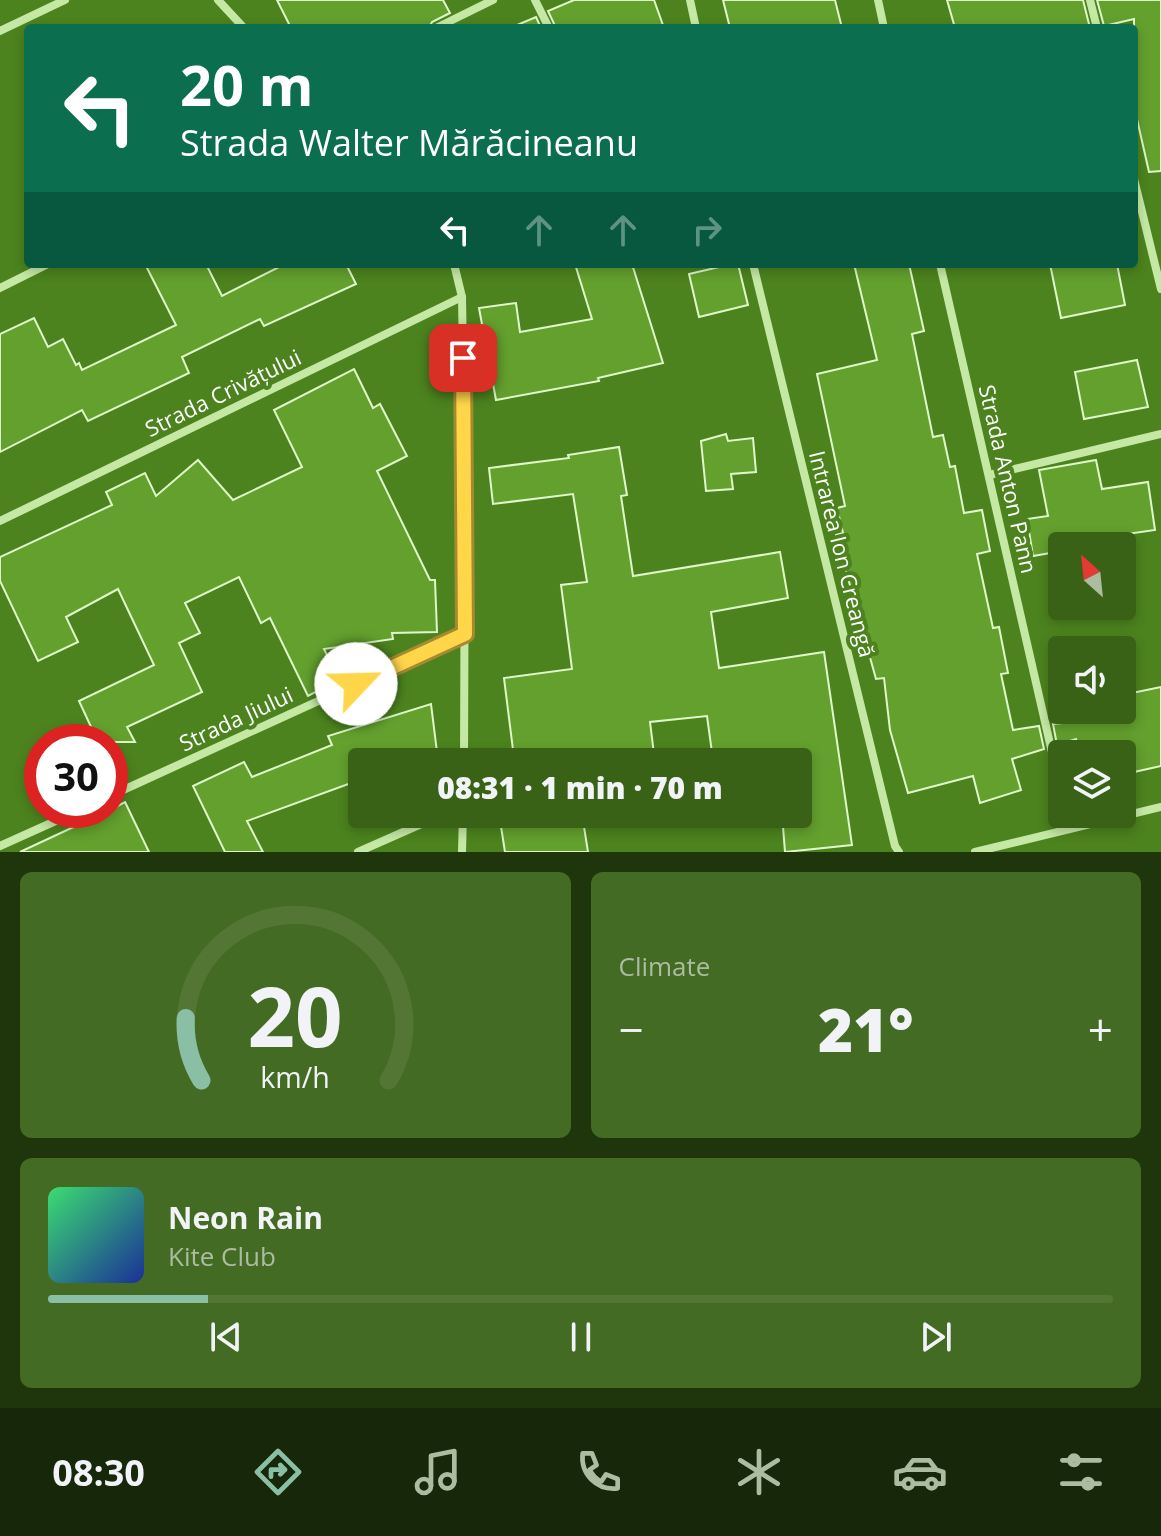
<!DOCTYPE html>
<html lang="en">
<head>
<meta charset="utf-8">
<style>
  body { margin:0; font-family:"Open Sans",sans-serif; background:#446b23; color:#f1f3f6; height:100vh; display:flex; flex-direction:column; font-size:30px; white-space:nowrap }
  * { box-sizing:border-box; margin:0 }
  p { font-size:26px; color:#abbca1 }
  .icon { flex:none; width:44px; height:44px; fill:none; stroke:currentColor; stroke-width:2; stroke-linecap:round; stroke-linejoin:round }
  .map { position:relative; height:852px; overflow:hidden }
  .drawer { display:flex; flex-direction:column; gap:20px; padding:20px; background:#1f360c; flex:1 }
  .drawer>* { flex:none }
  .banner { position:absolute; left:24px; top:24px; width:1114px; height:244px; border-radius:8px; box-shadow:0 4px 12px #0003; background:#0b6e4f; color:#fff; overflow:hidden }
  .needle { width:52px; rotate:333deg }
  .controls { position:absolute; left:1048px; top:532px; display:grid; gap:16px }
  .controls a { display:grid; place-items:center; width:88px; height:88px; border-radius:8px; background:#396216; box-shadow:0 4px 12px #0003; font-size:40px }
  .speed { position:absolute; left:24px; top:724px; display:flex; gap:16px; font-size:40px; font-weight:700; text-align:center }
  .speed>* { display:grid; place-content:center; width:104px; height:104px; border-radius:50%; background:#396216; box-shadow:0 4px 12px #0003; line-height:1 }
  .speed .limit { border:12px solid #d22; background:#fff; color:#111 }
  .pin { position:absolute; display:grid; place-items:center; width:68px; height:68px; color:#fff; margin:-34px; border-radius:16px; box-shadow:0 4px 12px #0006 }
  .me { position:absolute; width:88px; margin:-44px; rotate:66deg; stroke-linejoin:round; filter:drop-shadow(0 0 6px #0008) }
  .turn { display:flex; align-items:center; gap:28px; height:168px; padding:0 24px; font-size:36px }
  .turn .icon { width:104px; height:104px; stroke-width:2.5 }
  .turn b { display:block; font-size:56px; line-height:68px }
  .lanes { display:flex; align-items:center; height:76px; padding:0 24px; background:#0003; justify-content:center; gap:40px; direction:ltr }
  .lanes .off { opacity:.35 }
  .big { font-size:60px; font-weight:800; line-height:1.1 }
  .drawer .widget { flex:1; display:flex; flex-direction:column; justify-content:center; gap:12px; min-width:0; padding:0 28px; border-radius:12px; background:#446b23 }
  .drawer .dial { align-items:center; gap:0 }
  .dial svg { height:208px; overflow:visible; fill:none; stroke:#537635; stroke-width:7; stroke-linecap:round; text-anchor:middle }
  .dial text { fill:#f1f3f6; stroke:none }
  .song { display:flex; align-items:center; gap:24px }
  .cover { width:96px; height:96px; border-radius:12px; background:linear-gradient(135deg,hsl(140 70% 55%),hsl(230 70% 35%)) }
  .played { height:8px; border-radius:4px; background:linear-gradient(90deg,#8abfa5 15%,#537635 15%) }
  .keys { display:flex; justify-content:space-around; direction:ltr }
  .heat { display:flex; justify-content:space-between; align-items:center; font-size:44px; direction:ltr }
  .drawer .tiles { flex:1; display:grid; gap:20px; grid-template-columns:1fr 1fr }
  .widget:last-child { grid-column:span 2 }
  .trip { position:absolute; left:348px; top:748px; width:464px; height:80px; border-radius:8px; background:#396216; box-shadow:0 4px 12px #0003; font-weight:800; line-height:80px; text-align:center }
  .dock { display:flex; height:128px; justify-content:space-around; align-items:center; background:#172709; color:#abbca1 }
  .dock .icon { width:56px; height:56px }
  .dock .selected { color:#8abfa5 }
  .dock b { font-size:36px; color:#f1f3f6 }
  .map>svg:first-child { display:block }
  .building { fill:#63a02e; stroke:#dff7c9; stroke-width:2 }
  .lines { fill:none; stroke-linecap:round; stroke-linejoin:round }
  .minor { stroke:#c5e9a5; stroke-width:8 }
  .route-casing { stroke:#a68a30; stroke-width:20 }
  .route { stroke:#ffd54a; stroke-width:14 }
  .labels { text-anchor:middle; stroke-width:8; stroke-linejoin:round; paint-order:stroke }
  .street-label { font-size:22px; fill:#fff; stroke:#4c831e }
</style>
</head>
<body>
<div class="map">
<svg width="1161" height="852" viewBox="0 0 1161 852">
  <rect width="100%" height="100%" fill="#4c831e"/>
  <!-- building -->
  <g class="building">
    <polygon points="277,0 443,0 450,13 432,22 429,28 291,28"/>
    <polygon points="574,0 654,0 664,28 556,28 548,11"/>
    <polygon points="723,0 835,0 842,28 730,28"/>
    <polygon points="947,0 1083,0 1090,28 955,28"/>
    <polygon points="1097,0 1161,0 1161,171 1149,172 1134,106 1134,19 1104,26"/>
    <polygon points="536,17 541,28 510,28"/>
    <polygon points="145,264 206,264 222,296 285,264 346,264 356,284 264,326 260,319 182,357 189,373 88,421 82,410 0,452 0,334 34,318 48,347 63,339 76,365 79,363 82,370 176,325"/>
    <polygon points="575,264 632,264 663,363 598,378 599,381 496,400 479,308 516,303 520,332 592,319"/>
    <polygon points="732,264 738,264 748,305 699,317 689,274"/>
    <polygon points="854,264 909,264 924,331 912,334 933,437 943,435 950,467 955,466 964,513 982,510 990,551 977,554 993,628 999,627 1008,673 1001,674 1013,730 1039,726 1044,749 1012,759 1021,790 980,803 973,776 908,793 890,730 884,678 876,679 836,535 843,533 837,508 845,506 817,374 877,360"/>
    <polygon points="1050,264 1117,264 1125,305 1061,318"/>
    <polygon points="1137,360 1148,407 1084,419 1075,372"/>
    <polygon points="354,369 373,408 380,404 407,456 377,471 430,580 435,580 437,632 392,633 393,639 324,649 339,680 308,696 270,618 261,623 239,577 185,603 200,633 179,643 202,692 127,727 135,742 98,742 79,701 154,665 118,589 66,617 78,642 38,661 0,581 0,557 112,505 106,492 145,473 156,496 198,460 233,500 302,467 274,410"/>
    <polygon points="726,434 728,441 753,438 756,472 731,474 733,489 706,491 701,441"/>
    <polygon points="619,447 627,495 621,496 633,576 780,552 788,598 711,612 719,668 824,652 852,845 785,852 782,814 798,814 798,762 787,762 787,750 713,760 707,716 650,722 655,762 504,762 502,752 513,750 504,678 572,669 561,585 587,582 573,494 493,504 489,468 569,458 568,455"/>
    <polygon points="1096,460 1102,489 1148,482 1155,530 1106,537 1108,546 1062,546 1062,551 1033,556 1027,519 1048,516 1039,470"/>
    <polygon points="1161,687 1161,766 1134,772 1133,768 1122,771 1122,754 1079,754 1076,739 1057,745 1053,724 1072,722 1070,710 1122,710 1122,695"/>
    <polygon points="431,704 437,752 409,762 362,762 362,779 247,821 263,852 225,852 193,786 244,762 252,777 332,745 328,736"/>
    <polygon points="125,802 149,852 20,852 110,810"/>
    <polygon points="499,814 582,814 588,852 505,852"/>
  </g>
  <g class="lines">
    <!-- minor -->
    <g class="minor">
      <polyline points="218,0 244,28"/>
      <polyline points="535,0 549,28"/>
      <polyline points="690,0 696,28"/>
      <polyline points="878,0 884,28"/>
      <polyline points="1090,0 1097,28"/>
      <polyline points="436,28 493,0"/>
      <polyline points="0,31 65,0"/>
      <polyline points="1134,179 1161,289"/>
      <polyline points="454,264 462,297 465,480 464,762"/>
      <polyline points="753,264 895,846 899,852"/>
      <polyline points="940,264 1062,796"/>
      <polyline points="0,288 48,264"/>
      <polyline points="989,475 1161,434"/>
      <polyline points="0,521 462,297"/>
      <polyline points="110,796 465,634"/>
      <polyline points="1066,814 1069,829"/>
      <polyline points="0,846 80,810"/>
      <polyline points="358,852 444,814"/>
      <polyline points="462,852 463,814"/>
      <polyline points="975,852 1161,807"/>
    </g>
  </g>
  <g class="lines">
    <!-- route casing -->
    <g class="route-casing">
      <polyline id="route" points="356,684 465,634 463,358"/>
    </g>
    <!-- route -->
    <use href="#route" class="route"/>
  </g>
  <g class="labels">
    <!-- street labels -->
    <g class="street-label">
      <text transform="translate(223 393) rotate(-26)" y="8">Strada Crivățului</text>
      <text transform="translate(1008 479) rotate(77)" y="8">Strada Anton Pann</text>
      <text transform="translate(842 554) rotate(76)" y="8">Intrarea Ion Creangă</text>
      <text transform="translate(236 719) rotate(-25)" y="8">Strada Jiului</text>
    </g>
  </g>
</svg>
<div class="controls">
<a><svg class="needle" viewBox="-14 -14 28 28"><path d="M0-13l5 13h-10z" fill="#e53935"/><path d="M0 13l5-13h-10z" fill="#abbca1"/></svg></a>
<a><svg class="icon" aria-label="sound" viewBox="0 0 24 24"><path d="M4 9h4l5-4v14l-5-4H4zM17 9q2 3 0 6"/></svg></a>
<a><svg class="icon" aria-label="layers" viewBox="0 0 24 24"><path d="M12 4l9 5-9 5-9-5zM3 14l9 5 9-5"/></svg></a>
</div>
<div class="speed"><div class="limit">30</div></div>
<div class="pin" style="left:463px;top:358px;background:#d93025"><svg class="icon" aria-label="arrive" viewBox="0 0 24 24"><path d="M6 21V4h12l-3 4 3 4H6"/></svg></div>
<svg class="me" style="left:356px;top:684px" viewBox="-20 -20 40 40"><circle r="19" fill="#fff"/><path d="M0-13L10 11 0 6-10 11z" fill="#ffd54a"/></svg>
<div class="trip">08:31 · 1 min · 70 m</div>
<div class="banner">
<div class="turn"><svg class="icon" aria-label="left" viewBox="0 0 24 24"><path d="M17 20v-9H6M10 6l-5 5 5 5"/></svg><div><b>20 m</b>Strada Walter Mărăcineanu</div></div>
<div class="lanes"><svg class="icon" aria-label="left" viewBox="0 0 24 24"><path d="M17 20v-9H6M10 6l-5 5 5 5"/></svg><svg class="icon off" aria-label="ahead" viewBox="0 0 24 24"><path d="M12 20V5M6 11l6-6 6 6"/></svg><svg class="icon off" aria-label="ahead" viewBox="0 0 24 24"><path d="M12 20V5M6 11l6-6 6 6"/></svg><svg class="icon off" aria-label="right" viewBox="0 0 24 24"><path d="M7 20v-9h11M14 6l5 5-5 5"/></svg></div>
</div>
</div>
<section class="drawer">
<div class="tiles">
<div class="widget dial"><svg viewBox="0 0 100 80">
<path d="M14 69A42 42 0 1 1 86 69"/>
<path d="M14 69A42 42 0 0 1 8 45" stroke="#8abfa5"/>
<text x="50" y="56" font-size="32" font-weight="700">20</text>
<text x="50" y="72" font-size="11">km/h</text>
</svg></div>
<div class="widget"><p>Climate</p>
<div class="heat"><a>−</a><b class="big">21°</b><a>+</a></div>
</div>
<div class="widget">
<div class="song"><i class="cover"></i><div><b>Neon Rain</b><p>Kite Club</p></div></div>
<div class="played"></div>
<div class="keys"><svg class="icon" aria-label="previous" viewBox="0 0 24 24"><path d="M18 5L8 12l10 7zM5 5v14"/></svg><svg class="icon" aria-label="pause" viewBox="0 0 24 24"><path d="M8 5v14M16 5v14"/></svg><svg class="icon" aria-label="next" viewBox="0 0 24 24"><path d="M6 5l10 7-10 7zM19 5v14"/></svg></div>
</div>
</div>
</section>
<nav class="dock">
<b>08:30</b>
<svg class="icon selected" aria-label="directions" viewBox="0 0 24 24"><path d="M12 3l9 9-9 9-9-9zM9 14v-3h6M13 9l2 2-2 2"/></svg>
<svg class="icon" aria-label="music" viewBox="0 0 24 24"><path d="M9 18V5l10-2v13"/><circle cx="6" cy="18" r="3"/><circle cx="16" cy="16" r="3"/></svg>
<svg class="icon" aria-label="phone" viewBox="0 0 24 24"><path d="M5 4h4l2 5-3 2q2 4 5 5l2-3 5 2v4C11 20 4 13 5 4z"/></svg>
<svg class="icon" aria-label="climate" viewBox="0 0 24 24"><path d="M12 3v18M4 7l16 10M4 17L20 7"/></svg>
<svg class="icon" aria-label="car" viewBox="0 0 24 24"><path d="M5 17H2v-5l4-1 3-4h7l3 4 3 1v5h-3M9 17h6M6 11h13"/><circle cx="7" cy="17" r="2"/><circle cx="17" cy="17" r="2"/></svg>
<svg class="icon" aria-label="filters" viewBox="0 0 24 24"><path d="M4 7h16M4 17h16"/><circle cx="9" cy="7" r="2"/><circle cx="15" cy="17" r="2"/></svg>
</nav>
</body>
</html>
